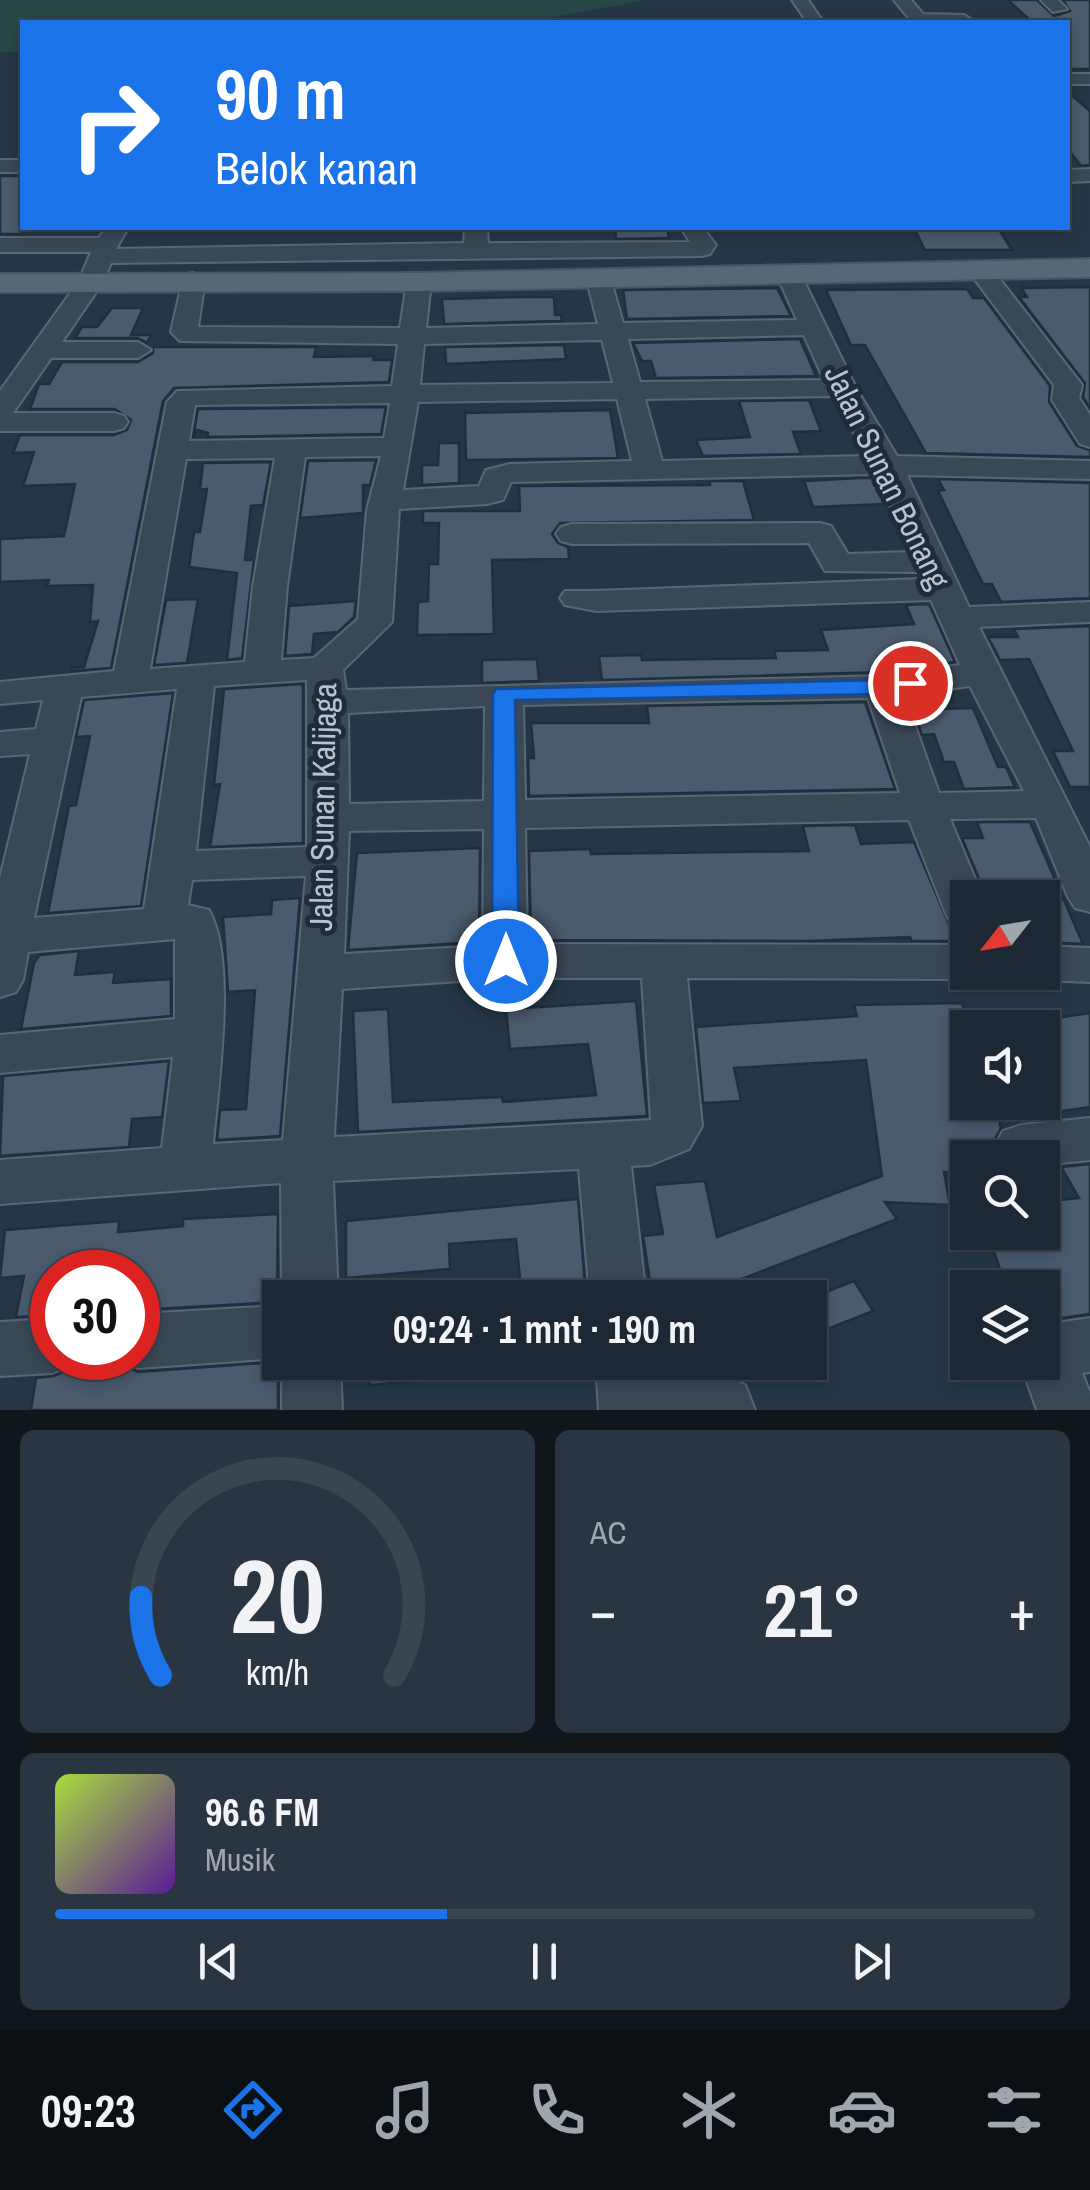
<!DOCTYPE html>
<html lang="id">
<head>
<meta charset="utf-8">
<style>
  body { margin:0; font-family:"Archivo Narrow",sans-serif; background:#293541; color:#f1f3f6; height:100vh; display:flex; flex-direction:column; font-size:38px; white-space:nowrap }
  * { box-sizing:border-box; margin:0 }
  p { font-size:32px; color:#a0a6ad }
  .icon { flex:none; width:55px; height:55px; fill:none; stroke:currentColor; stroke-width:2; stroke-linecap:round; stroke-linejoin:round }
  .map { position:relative; height:1410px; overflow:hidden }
  .sheet { display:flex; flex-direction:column; gap:20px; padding:20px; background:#0f171d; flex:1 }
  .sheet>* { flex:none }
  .banner { position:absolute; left:20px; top:20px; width:1050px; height:210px; border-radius:0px; box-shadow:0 5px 15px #0003,0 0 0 2px #3a4550; background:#1a73e8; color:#fff; overflow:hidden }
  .needle { width:65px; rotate:239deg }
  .controls { position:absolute; left:950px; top:880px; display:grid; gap:20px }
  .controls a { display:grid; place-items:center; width:110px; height:110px; border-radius:0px; background:#1c2935; box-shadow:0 5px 15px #0003,0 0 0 2px #3a4550; font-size:50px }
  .speed { position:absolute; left:30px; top:1250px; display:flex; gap:20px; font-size:50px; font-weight:700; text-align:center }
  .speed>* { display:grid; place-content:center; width:130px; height:130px; border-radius:50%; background:#1c2935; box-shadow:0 5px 15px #0003,0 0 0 2px #3a4550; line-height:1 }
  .speed .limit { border:15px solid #d22; background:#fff; color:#111 }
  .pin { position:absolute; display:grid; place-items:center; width:85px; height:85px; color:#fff; margin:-42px; border:5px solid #fff; border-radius:50%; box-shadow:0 2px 10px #0007 }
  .me { position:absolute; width:110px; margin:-55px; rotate:0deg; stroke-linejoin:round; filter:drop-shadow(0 0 8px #0008) }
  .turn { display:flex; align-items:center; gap:35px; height:210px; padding:0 30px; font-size:45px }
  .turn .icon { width:130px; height:130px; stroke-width:2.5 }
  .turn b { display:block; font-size:70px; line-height:85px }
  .big { font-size:75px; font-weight:800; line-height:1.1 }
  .sheet .tile { flex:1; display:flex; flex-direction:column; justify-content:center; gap:15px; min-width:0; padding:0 35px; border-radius:15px; background:#293541 }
  .sheet .dial { align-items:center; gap:0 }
  .dial svg { height:260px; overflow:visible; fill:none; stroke:#3a4550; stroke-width:7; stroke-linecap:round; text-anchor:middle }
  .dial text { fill:#f1f3f6; stroke:none }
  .song { display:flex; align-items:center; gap:30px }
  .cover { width:120px; height:120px; border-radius:15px; background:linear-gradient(135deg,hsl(80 70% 55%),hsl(270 70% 35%)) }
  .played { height:10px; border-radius:5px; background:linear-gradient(90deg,#1a73e8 40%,#3a4550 40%) }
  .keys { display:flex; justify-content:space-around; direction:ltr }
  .heat { display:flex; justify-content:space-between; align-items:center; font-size:55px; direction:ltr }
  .sheet .tiles { flex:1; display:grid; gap:20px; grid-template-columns:1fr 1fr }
  .tile:last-child { grid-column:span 2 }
  .trip { position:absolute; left:262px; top:1280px; width:565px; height:100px; border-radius:0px; background:#1c2935; box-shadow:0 5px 15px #0003,0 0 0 2px #3a4550; font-weight:800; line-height:100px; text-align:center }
  .dock { display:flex; height:160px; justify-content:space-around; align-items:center; background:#0b1015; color:#a0a6ad }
  .dock .icon { width:70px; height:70px }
  .dock .selected { color:#1a73e8 }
  .dock b { font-size:45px; color:#f1f3f6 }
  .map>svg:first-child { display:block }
  .green { fill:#274747 }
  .building { fill:#495b6d; stroke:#212f3d; stroke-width:2.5 }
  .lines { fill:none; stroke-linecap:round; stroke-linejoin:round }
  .minor-casing { stroke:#596673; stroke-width:4 }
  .major-casing { stroke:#475462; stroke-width:4 }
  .minor { fill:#3a4856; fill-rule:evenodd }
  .major { fill:#586776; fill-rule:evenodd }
  .route { fill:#1a73e8; stroke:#114b97; stroke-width:2.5 }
  .labels { text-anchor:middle; stroke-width:10; stroke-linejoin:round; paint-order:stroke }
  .street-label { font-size:32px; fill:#b8c3cf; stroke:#1f2d3b }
</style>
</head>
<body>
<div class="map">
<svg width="1090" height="1410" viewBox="0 0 1090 1410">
  <rect width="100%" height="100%" fill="#253747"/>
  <!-- green -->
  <polygon class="green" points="0,0 646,0 525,22 22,22 22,52 0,52"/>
  <!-- building -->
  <g class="building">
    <polygon points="1008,0 1037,0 1054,16 1070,11 1063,0 1090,0 1090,69 1068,69 1068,22 1032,22"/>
    <polygon points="1068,92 1090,111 1090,165 1081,166 1068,149"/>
    <rect x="0" y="176" width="22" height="58"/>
    <polygon points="615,228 667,228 669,238 616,239"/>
    <polygon points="914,228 998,228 1012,250 925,250"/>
    <polygon points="1090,287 1090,408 1083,397 1085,383 1019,297 1027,297 1021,288"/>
    <polygon points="777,288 791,316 627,319 623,290"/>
    <polygon points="967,289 973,298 984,298 1050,386 1049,402 1077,446 1090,450 1090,457 926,453 865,345 851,345 826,290"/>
    <polygon points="523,297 554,297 555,315 561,315 562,321 444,324 442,299"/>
    <polygon points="112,308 143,308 131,335 151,335 147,343 138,338 75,338 82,327 97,327"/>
    <polygon points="800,339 816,376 656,378 651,361 642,361 633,343"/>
    <polygon points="564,345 566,359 446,364 445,347"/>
    <polygon points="153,347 316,347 314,357 374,356 373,360 392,360 389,382 174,388 163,401 111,668 72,671 72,668 84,667 98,621 90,622 93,585 47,586 49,580 0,582 0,539 64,536 75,484 23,486 34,452 13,453 20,435 114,435 127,430 131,420 115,409 30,409 39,384 49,384 62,362 138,362 153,353"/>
    <polygon points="809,400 821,431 793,432 801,454 703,456 696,440 750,437 739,401"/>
    <polygon points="386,407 381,434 207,437 208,433 197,430 193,437 198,409"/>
    <polygon points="610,410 618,458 466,460 465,413"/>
    <polygon points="439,443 459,443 459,483 422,485 422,465 438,465"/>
    <polygon points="376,460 370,485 363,485 363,513 300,518 308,461"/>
    <polygon points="271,462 263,505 251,506 245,560 254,560 242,658 227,660 237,573 189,567 194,532 200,532 207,489 200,490 203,463"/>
    <polygon points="859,478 874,478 885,504 813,507 804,481"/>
    <polygon points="938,479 1090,483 1090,598 1001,602 992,584 983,584 938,491 944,490"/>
    <polygon points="710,481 743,481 754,520 560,523 552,534 558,543 568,547 569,559 492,560 494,634 417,635 418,602 428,601 429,564 438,564 439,523 423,523 423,511 520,511 519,486 710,485"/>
    <polygon points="198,599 187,663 154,665 166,600"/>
    <polygon points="356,601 354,617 338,632 314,634 312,654 285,656 289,606"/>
    <polygon points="929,604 955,662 883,672 602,680 599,656 641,655 642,660 776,658 774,651 828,650 821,630 914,624 906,605"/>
    <polygon points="1090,626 1090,787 1070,787 1053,751 1073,751 1029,659 1000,660 988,637 1018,637 1014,629"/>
    <polygon points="537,659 539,681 482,683 482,660"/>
    <polygon points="303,684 303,843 210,847 220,784 214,785 224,689"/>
    <polygon points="173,693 141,906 48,913 69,806 76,805 90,736 76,737 84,700"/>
    <polygon points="865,702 895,789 529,796 528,758 534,758 531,723 649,723 647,706"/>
    <polygon points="973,708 998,767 1006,767 1015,787 964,789 954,762 944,762 934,734 922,735 913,710"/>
    <polygon points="977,822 1030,822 1083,944 1042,942 1042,898 987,898 962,838 983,838"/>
    <polygon points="855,825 861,844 914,842 956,941 912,941 910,937 808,941 531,940 529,851 590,849 591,854 809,851 803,826"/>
    <polygon points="480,848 479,942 348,950 357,853"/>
    <polygon points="300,898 280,1136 217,1140 220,1110 246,1109 255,990 228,992 223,917 271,914 272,900"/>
    <polygon points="79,951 75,975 115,972 113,983 171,979 171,1016 21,1029 34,963 40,955"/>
    <polygon points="636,1001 647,1116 358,1132 353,1011 388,1009 393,1102 502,1097 503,1102 596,1095 588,1044 510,1049 506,1009"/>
    <polygon points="962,1003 968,1021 968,1102 994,1102 1001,1128 992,1144 997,1158 968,1158 968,1172 944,1172 950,1205 885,1202 897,1219 716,1289 652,1294 643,1236 663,1234 654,1185 705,1181 717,1237 882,1176 866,1060 734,1068 741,1101 703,1103 696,1027 857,1016 854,1005"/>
    <polygon points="1090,1013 1090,1107 1042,1114 1042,1020"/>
    <polygon points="169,1061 162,1117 132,1119 129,1147 0,1156 3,1076"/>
    <polygon points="1090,1164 1090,1314 1042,1321 1042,1288 1014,1288 1010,1271 1001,1272 987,1232 1042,1232 1042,1202 1079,1198 1061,1167"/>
    <polygon points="578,1199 586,1298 522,1298 516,1239 449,1244 450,1269 346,1278 346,1221"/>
    <polygon points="278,1214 277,1302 138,1310 141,1271 52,1272 52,1316 16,1317 24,1276 0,1278 5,1230 119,1221 118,1232 183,1226 183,1219"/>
    <polygon points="854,1281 873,1311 810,1336 810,1298"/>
    <polygon points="278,1362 278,1410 31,1410 36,1378 53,1376 74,1368 120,1364 138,1372"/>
    <polygon points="370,1362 450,1362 450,1378 370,1385"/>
  </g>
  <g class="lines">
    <!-- minor casing -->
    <g class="minor-casing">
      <g id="minor">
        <polygon points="792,0 808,0 823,22 807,22"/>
        <polygon points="894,0 911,0 923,14 964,15 972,20 912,22"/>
        <polygon points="1041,0 1058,0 1067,9 1053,12"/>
        <rect x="1068" y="74" width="22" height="10"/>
        <rect x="0" y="160" width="22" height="12"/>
        <polygon points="1090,169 1090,181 1068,182 1068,170"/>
        <polygon points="106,228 128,228 116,249 464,243 465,228 487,228 488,243 690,242 681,228 703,228 716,245 710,254 702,256 111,263 103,282 62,342 138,342 151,350 138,358 51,358 13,413 114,413 124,416 128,422 124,428 114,431 0,431 0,391 79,281 91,252 0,252 0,238 99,238"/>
        <polygon points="979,262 988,264 1082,385 1079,398 1090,415 1090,447 1080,444 1052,400 1054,385 967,269"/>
        <path d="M788,266l12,7 56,115 41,68 193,5v18l-183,-4 62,132 121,-5v20l-111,5 111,220v65l-15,-4 -7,-11 -32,-79 -86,1 33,79h-15v32l-16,-5 -6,-11 -37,-94 -384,8 2,116 441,1v27h17l-17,7 -281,-1 15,148 -13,23 -39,16 -19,1 15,132h-56l-11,-129 -246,12 5,117h-56l-1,-115 -281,21v-44l162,-12 11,-91 -173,16v-38l175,-16v-80l-147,13 -5,28 -7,12 -16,5v-119l30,-124 -30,2v-24l36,-3 7,-29 -43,4v-22l114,-11 53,-269 10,-11 215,-5 6,-42 -218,-3 -9,-9 13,-57 9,-2 12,7 -7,47 202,1 7,-46 12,-7 12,7 -5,46 172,-4 -12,-47 12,-7 12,7 13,46 174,-3 -21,-47zM804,335l20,45 -184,2 -12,-43zM602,340l11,43 -193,2 4,-41zM833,396l34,60 -205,5 -17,-62zM617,399l15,62 -122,3 -24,6 -7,16 -76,4 15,-88zM390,403l-6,35 -195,3 6,-36zM381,456l-14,54 -9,109 -44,39 -33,2 6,-74 18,-129zM275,458l-22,128 -8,76 -95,7 36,-210zM876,474l35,78 -63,2 -17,-28 -11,-3 -248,1 -11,3 -5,7 5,7 11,3 237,-1 16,28 94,1 3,7 -326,12h-31l-5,7 5,7 31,6 335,-11 29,65 -77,11 -537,14 -3,-20 49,-48 7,-113 88,-5 16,-4 8,-18zM307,680v167l-111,4 18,-165zM970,686l54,105 -85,2 -35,-98zM177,689l-33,220 -110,9 47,-221zM868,698l32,95 -375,7 -2,-95zM485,706l-1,95 -135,3 -1,-91zM484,829l-1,117 -139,8 5,-123zM306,876l-23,264 -70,4c5,-58 24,-185 -4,-234l-21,-5 4,-25zM505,978h137l9,142 -317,17 8,-148z"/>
        <polygon points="1042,946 1090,948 1090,982 1042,980 1026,975 1042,972"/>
        <polygon points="1090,1118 1090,1160 1042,1165 1042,1158 1001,1158 995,1146 1003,1131 1021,1125"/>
        <polygon points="280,1306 280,1358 138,1368 117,1358 138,1358 138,1314"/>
        <polygon points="1090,1318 1090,1372 1082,1373 1090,1393 1090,1410 1037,1410 1020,1362 1042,1362 1042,1325"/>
        <polygon points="52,1319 52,1358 75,1358 72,1365 52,1373 0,1376 0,1322"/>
        <polygon points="282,1362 340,1362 342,1410 282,1410"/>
        <polygon points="596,1362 654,1362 656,1380 724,1376 745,1385 755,1410 599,1410"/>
      </g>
    </g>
    <!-- major casing -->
    <g class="major-casing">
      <polygon id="major" points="1090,259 1090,277 419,291 0,292 0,274 419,273"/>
    </g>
    <!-- minor -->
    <use href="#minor" class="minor"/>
    <!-- major -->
    <use href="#major" class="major"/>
  </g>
  <!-- route -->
  <polygon class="route" points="910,676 918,678 921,683 918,688 882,694 515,700 519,961 515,968 506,971 496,968 492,961 493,694 496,689 882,680"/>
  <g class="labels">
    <!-- street labels -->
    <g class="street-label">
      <text transform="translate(887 477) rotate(64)" y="11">Jalan Sunan Bonang</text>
      <text transform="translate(323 807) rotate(-89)" y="11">Jalan Sunan Kalijaga</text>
    </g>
  </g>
</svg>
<div class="controls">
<a><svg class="needle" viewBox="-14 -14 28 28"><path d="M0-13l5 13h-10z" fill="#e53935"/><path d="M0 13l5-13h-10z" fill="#a0a6ad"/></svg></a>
<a><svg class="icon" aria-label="sound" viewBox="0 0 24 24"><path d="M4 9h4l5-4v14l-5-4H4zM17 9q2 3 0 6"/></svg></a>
<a><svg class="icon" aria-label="search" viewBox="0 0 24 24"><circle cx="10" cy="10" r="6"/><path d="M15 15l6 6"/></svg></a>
<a><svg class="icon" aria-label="layers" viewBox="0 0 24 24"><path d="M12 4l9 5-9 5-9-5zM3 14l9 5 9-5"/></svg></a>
</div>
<div class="speed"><div class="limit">30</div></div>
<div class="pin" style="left:910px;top:683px;background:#d93025"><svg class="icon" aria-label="arrive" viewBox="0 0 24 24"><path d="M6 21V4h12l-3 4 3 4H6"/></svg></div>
<svg class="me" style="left:506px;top:961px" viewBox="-20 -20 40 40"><circle r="17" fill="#1a73e8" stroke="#fff" stroke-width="3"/><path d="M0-11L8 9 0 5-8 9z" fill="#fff"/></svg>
<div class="trip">09:24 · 1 mnt · 190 m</div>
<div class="banner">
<div class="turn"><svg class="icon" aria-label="right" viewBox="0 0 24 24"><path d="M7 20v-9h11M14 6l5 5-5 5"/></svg><div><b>90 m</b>Belok kanan</div></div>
</div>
</div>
<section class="sheet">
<div class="tiles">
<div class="tile dial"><svg viewBox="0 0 100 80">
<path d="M14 69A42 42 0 1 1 86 69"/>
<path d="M14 69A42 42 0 0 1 8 45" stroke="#1a73e8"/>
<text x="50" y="56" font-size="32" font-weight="700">20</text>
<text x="50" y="72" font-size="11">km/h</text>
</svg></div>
<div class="tile"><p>AC</p>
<div class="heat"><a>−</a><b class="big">21°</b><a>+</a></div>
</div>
<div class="tile">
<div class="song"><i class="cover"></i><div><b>96.6 FM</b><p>Musik</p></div></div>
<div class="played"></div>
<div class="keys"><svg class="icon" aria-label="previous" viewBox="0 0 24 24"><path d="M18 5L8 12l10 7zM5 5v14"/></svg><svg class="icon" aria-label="pause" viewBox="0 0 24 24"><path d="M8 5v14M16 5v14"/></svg><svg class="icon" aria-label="next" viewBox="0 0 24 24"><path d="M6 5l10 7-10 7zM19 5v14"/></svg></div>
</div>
</div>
</section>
<nav class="dock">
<b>09:23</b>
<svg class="icon selected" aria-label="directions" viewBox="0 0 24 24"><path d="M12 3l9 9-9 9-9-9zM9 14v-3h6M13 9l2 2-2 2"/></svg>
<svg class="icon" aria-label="music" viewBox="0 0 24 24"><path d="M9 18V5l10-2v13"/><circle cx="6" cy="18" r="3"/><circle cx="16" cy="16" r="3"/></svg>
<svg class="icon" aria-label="phone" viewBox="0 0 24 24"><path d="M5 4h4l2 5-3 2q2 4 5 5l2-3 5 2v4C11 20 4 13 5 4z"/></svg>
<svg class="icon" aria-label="climate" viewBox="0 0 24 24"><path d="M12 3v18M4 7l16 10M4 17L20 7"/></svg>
<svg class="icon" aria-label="car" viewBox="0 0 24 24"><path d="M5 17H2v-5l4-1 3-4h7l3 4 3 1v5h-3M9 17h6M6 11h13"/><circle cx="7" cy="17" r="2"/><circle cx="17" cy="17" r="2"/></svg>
<svg class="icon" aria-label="filters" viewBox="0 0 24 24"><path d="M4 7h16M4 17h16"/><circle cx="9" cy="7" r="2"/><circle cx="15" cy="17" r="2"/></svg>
</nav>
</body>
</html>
